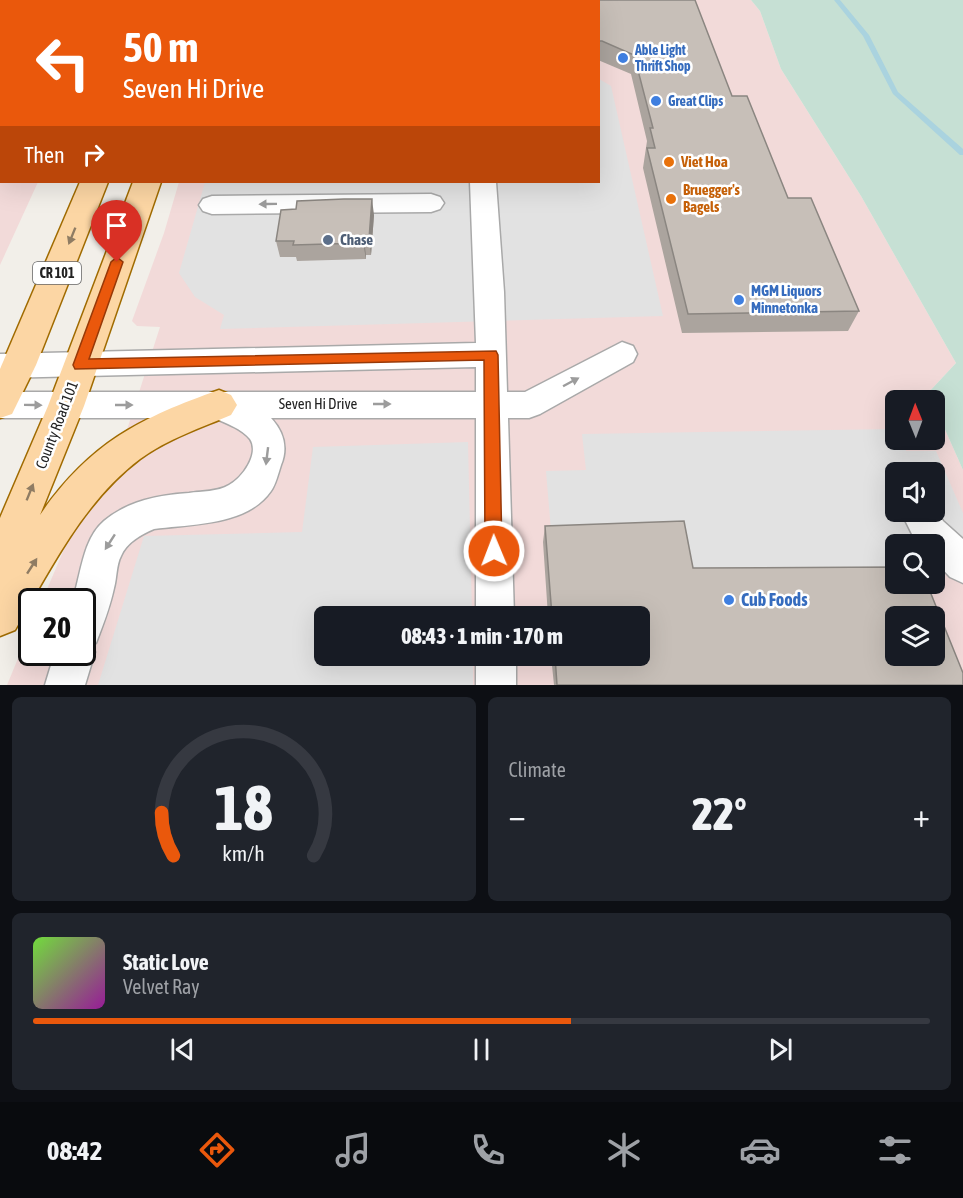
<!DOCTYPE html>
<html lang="en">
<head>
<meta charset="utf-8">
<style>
  body { margin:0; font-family:"Asap Condensed",sans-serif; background:#20242c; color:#f1f3f6; height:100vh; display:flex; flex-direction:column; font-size:22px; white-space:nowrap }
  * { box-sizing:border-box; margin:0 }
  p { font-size:20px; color:#9ea1a6 }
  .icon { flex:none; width:33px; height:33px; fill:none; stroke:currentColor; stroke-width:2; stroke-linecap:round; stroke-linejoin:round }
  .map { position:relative; height:685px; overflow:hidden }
  .side { display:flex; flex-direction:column; gap:12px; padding:12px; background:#0d0f14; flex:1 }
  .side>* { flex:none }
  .banner { position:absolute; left:0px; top:0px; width:600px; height:183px; box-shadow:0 6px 24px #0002; background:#ea580c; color:#fff; overflow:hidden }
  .needle { width:39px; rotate:359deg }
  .fabs { position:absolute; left:885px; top:390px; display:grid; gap:12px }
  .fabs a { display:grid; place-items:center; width:60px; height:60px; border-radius:9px; background:#171b24; box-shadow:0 6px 24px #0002; font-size:30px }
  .speed { position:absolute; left:18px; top:588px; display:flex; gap:12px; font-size:30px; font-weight:700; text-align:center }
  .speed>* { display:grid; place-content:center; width:78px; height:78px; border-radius:50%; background:#171b24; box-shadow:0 6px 24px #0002; line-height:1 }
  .speed .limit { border:3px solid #111; border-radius:9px; background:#fff; color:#111 }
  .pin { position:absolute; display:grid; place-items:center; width:51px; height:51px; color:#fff; margin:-62px -26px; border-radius:50% 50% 50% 0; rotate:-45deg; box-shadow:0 0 6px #0007 }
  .pin .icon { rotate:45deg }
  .me { position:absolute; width:66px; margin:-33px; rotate:359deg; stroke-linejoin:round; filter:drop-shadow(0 0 4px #0008) }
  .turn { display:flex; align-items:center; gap:21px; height:126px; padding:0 24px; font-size:27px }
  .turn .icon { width:78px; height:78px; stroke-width:2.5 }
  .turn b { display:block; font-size:42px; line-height:51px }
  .then { display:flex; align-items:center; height:57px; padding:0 24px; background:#0003; gap:12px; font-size:22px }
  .big { font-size:45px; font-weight:800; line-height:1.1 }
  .side .widget { flex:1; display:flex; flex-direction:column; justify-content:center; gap:9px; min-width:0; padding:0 21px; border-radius:9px; background:#20242c }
  .side .dial { align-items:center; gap:0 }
  .dial svg { height:156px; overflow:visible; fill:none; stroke:#363941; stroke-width:7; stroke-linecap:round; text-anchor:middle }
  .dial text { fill:#f1f3f6; stroke:none }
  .song { display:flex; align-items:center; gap:18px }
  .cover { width:72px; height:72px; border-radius:9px; background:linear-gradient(135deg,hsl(100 70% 55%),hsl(300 70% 35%)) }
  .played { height:6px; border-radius:3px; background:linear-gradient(90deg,#ea580c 60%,#363941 60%) }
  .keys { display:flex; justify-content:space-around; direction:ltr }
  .heat { display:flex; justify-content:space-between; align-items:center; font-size:33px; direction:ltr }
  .side .tiles { flex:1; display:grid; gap:12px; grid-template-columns:1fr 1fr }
  .widget:last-child { grid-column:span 2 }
  .trip { position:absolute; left:314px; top:606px; width:336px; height:60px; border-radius:9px; background:#171b24; box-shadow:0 6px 24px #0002; font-weight:800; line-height:60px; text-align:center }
  .menu { display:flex; height:96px; justify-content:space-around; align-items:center; background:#090b0e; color:#9ea1a6 }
  .menu .icon { width:42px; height:42px }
  .menu .current { color:#ea580c }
  .menu b { font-size:27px; color:#f1f3f6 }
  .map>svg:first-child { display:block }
  .commercial { fill:#f2dad9; fill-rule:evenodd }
  .wetland { fill:#c6e0d4 }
  .parking { fill:#e2e2e2; fill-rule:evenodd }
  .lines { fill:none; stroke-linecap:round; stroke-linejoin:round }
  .stream { fill:#aad3df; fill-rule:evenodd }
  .minor-casing { stroke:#a9a9a9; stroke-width:3 }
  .major-casing { stroke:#a06b00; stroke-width:3 }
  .minor { fill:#fff; fill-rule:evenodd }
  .major { fill:#fcd6a4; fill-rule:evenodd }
  .wall { fill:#aba49e }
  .shaded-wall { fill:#8b8681 }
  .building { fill:#c7bfb8; stroke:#8b8681; stroke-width:1.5; fill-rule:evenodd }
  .oneway { fill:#9c9c9c }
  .oneway2 { fill:#8f7c63 }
  .route { fill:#ea580c; stroke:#983908; stroke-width:1.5 }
  .shop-dot { fill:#3f7fe0; stroke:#fff; stroke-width:2 }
  .food-dot { fill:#e8710a; stroke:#fff; stroke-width:2 }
  .service-dot { fill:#5c6f8a; stroke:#fff; stroke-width:2 }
  .labels { text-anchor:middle; stroke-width:5; stroke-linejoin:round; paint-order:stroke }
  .far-shop-label { font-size:14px; font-weight:bold; fill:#366cbe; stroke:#fff; text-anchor:start }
  .shield { fill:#fff; stroke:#646464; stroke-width:1.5 }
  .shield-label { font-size:14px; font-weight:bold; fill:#222 }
  .food-label { font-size:15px; font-weight:bold; fill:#c56008; stroke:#fff; text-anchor:start }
  .service-label { font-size:15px; font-weight:bold; fill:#4e5e75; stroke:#fff; text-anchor:start }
  .shop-label { font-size:15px; font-weight:bold; fill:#366cbe; stroke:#fff; text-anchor:start }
  .street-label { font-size:15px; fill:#222; stroke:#fff }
  .near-shop-label { font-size:18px; font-weight:bold; fill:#366cbe; stroke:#fff; text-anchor:start }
</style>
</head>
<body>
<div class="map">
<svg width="963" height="685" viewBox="0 0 963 685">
  <rect width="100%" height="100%" fill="#f2efe9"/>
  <!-- commercial -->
  <g class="commercial">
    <polygon points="0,0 131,0 2,2 2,182 38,182 0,265"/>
    <path d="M237,0h514l9,11 21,58 80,127 95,167 -28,30 4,7h-36v40h38l1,-33 28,63v215h-956l24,-58 1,25h50v-50l-40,-1 34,-80 38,-51 46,-143 -23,-1 -5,-5 32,-88 15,-51h419v-180zM896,472h38v40h-38zM896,544h38v40h-38zM324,616h315v40h-315zM896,616h38v40h-38z"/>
  </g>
  <!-- wetland -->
  <polygon class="wetland" points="751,0 963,0 963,470 935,407 934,400 932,400 928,393 956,363 861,196 781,69 760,11"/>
  <!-- parking -->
  <g class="parking">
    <polygon points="599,79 611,86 663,316 220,329 224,315 195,297 179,273 205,182 598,182"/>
    <path d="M895,429l1,11h5l5,11h30l27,62v58h-28l-1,-27h-38l-1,28 -202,4 -142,-45 -5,-60 40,-1 -4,-36zM896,472h38v40h-38z"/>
    <polygon points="468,442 472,616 324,616 324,656 473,656 473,685 98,685 144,536 302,532 313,447"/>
  </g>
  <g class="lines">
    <!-- stream -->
    <polygon class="stream" points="834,0 840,0 869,35 898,92 963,149 963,155 960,155 893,94 863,36"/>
    <!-- minor casing -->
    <g class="minor-casing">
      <g id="minor">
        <polygon points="0,102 2,103 2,117 0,116"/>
        <path d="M470,182h26l8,110 3,100h18l97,-50 11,4 4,8 -4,8 -93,52 -11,4h-21l6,198h-38v-198h-205c13,14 17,30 10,47 -3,9 -5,19 -10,26 -24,35 -80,33 -117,38 -12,5 -28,14 -33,27 -5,9 -4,22 -7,32 -4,19 -11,37 -18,55l-4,1 3,8 -10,33h-40l10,-33h27v-50h-10c9,-26 10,-62 32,-81 24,-20 54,-26 85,-28 12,-2 29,-1 40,-8 13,-7 31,-31 21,-46 -8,-10 -24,-16 -36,-21h-214v-26h476v-25l-476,11v-24l476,-11z"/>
        <polygon points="431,194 440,197 444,203 440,209 431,212 212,214 203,211 199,205 203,199 212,196"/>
        <polygon points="934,506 943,521 963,539 963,583 950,577 934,560 934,544 917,544 901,512 934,512"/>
        <rect x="476" y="656" width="40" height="29"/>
      </g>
    </g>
    <!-- major casing -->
    <g class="major-casing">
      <g id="major">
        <rect x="154" y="0" width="22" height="2"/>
        <rect x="193" y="0" width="22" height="2"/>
        <polygon points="80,182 108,182 36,365 12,414 0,418 0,369"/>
        <path d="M133,182h28l-77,224 -44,109c49,-71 99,-97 179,-125l12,5 6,10 -6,10c-30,13 -64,24 -91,44 -57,43 -90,111 -125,171l-15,6v-118l48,-112z"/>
      </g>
    </g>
    <!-- minor -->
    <use href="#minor" class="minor"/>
    <!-- major -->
    <use href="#major" class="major"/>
  </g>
  <!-- wall -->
  <g class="wall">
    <polygon points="598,2 732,96 788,198 859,311 848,331 682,333 643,168 647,141 631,74 598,60"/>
    <polygon points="374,215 371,255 366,255 366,259 297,261 296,257 280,257 276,241"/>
    <polygon points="545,526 963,685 554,685 551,656 639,656 639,616 548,616 543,542"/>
  </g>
  <!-- shaded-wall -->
  <g class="shaded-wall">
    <polygon points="0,19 2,21 2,44 0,47"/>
    <polygon points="372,199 374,215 371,255 369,239"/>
    <polygon points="364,239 366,255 366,259 363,243"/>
  </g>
  <!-- building -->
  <g class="building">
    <polygon points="318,0 526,0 526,2 317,2"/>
    <polygon points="551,0 695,0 732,96 747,96 788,198 811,198 859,311 688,314 647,148 655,148 650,128 653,128 634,55 602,41 598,41 598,2 549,2"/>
    <polygon points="344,199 372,199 369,239 364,239 363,243 293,245 294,241 276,241 281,210 296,209 297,201"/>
    <path d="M684,521l9,47 203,-1v17h31l36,89v12h-406l-2,-29h84v-40h-87l-7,-90zM896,616h38v40h-38z"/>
  </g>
  <!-- one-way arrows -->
  <defs><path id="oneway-solid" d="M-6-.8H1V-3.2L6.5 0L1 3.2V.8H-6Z" transform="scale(1.5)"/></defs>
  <g class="oneway">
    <use href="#oneway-solid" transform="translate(268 204) rotate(179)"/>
    <use href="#oneway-solid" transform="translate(571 382) rotate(-28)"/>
    <use href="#oneway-solid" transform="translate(382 404)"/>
    <use href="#oneway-solid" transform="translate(33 405) rotate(1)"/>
    <use href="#oneway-solid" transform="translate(124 405)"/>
    <use href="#oneway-solid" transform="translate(267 456) rotate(97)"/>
    <use href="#oneway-solid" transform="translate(110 542) rotate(123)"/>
  </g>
  <g class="oneway2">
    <use href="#oneway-solid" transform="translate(72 236) rotate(112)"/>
    <use href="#oneway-solid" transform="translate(30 492) rotate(-68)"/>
    <use href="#oneway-solid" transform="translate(32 566) rotate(-57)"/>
  </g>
  <!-- route -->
  <polygon class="route" points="117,257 123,262 89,359 496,351 498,355 502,551 500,557 494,559 488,557 485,551 484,360 75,369 73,365 111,262"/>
  <!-- markers -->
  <g class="shop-dot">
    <circle cx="623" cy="58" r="6"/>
    <circle cx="656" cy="101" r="6"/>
    <circle cx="739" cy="300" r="6"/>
    <circle cx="729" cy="600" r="6"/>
  </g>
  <g class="food-dot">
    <circle cx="669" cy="162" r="6"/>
    <circle cx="671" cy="199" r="6"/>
  </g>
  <circle class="service-dot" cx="328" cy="240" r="6"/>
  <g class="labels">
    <!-- far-shop labels -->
    <g class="far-shop-label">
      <text x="635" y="55">Able Light<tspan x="635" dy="16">Thrift Shop</tspan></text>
      <text x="668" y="106">Great Clips</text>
    </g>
    <!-- shield labels -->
    <rect class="shield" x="33" y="262" width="48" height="22" rx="4.5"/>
    <g class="shield-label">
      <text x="57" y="278">CR 101</text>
    </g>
    <!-- food labels -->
    <g class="food-label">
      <text x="681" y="167">Viet Hoa</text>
      <text x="683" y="195">Bruegger's<tspan x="683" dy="17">Bagels</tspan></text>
    </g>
    <!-- service labels -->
    <g class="service-label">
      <text x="340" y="245">Chase</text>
    </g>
    <!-- shop labels -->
    <g class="shop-label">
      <text x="751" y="296">MGM Liquors<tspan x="751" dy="17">Minnetonka</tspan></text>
    </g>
    <!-- street labels -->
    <g class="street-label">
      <text x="318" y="409">Seven Hi Drive</text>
      <text transform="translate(57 425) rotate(-69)" y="5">County Road 101</text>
    </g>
    <!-- near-shop labels -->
    <g class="near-shop-label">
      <text x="741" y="606">Cub Foods</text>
    </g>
  </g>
</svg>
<div class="fabs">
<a><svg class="needle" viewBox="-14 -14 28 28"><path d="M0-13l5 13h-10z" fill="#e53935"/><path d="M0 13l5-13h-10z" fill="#9ea1a6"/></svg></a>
<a><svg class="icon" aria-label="sound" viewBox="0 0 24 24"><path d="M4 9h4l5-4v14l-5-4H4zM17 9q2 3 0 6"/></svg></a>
<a><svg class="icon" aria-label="search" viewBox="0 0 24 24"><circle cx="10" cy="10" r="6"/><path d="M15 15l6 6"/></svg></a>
<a><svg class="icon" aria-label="layers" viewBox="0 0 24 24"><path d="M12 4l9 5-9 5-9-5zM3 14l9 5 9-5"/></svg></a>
</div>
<div class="speed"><div class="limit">20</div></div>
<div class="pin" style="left:117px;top:262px;background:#d93025"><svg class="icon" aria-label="arrive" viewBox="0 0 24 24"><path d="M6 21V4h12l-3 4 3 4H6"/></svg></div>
<svg class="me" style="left:494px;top:551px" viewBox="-20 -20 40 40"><circle r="17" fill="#ea580c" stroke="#fff" stroke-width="3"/><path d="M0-11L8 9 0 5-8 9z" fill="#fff"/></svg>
<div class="trip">08:43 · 1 min · 170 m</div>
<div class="banner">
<div class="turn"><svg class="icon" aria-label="left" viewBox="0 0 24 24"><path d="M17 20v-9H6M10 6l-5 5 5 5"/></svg><div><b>50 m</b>Seven Hi Drive</div></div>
<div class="then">Then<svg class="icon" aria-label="right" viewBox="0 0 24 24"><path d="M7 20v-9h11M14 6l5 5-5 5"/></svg></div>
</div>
</div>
<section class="side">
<div class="tiles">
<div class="widget dial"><svg viewBox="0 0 100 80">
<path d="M14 69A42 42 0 1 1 86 69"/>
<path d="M14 69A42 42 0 0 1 8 47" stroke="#ea580c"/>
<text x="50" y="56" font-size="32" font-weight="700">18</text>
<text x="50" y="72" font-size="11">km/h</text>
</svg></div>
<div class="widget"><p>Climate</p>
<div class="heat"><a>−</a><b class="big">22°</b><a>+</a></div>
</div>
<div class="widget">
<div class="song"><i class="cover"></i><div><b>Static Love</b><p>Velvet Ray</p></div></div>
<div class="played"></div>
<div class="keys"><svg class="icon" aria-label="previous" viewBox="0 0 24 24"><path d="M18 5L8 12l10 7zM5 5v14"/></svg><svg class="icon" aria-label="pause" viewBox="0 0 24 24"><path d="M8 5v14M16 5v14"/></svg><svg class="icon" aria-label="next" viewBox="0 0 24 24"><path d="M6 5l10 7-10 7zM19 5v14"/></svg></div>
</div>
</div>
</section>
<nav class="menu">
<b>08:42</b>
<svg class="icon current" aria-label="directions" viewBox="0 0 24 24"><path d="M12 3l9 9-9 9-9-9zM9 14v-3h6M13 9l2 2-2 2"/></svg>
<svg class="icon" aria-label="music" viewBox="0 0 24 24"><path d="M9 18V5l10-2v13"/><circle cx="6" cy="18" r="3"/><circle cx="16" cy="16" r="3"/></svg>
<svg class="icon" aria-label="phone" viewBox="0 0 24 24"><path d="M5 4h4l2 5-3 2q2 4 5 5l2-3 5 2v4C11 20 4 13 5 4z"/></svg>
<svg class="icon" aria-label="climate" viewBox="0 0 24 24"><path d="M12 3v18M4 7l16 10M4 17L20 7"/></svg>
<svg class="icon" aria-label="car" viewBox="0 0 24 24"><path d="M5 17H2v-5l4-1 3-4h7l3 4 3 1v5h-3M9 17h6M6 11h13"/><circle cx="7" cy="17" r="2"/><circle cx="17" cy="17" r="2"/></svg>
<svg class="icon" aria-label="filters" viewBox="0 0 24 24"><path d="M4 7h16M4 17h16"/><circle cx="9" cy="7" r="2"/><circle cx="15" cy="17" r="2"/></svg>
</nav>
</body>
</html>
